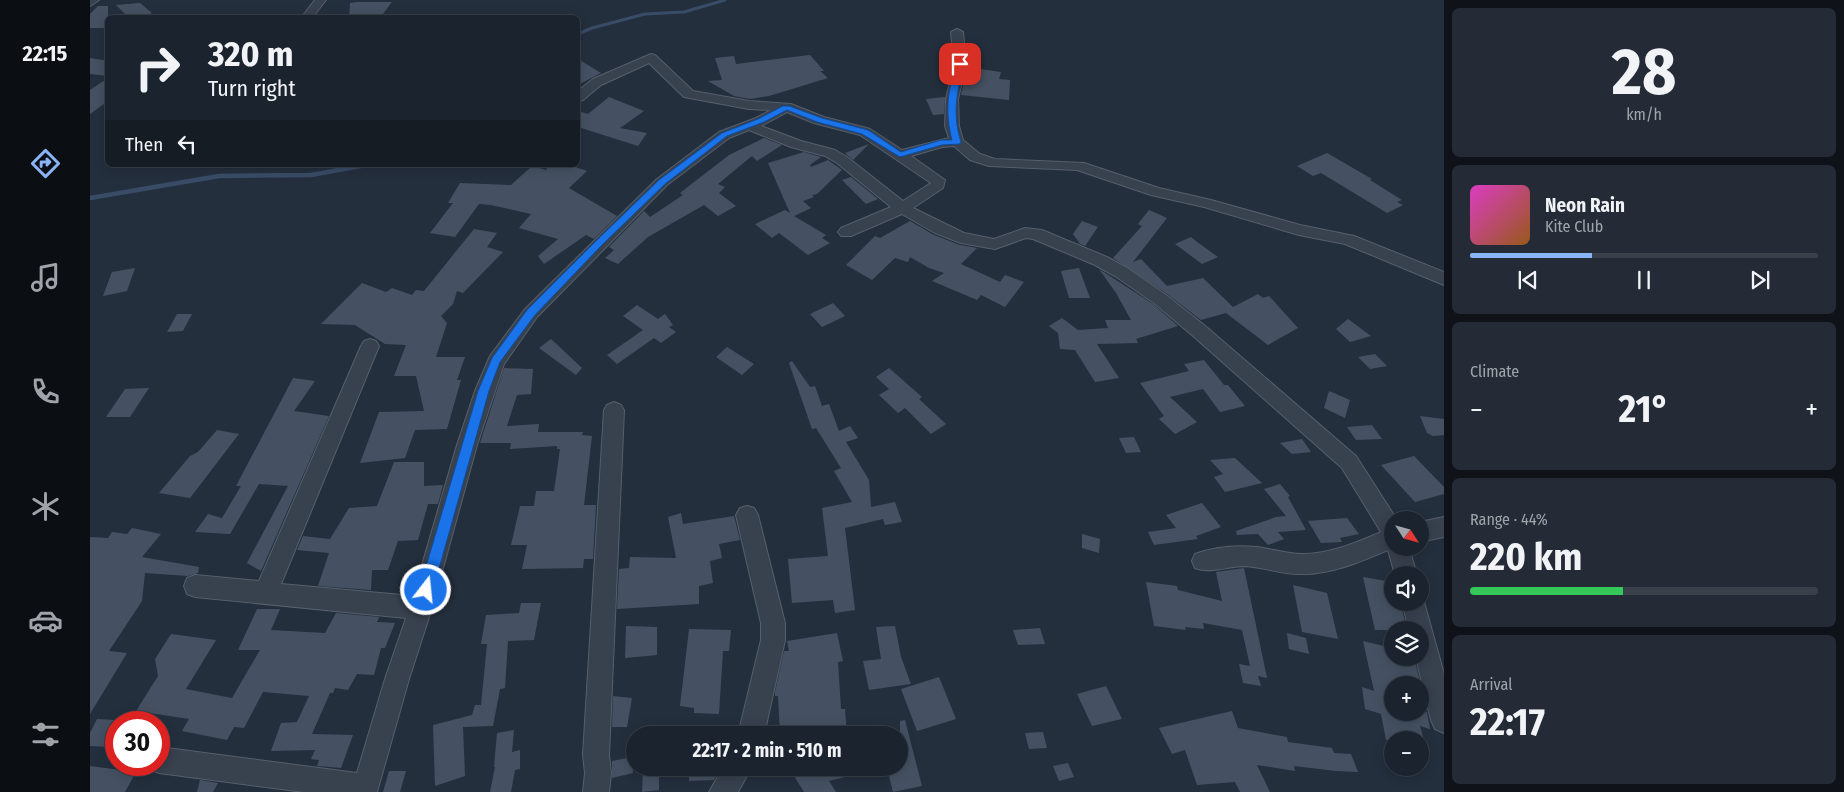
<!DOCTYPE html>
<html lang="en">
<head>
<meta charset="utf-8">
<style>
  body { margin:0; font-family:"Fira Sans Condensed",sans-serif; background:#242b36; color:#f1f3f6; height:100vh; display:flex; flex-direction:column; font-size:19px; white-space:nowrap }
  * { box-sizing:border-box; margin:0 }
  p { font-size:16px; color:#a0a4aa }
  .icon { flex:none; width:28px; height:28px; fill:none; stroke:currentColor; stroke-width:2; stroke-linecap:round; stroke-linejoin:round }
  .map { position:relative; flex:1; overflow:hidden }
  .panel { display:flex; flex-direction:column; gap:8px; padding:8px; background:#0f1319; width:400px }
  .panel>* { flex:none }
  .banner { position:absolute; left:15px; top:15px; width:475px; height:152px; border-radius:8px; box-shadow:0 2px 12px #0003,0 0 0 1px #39404a; background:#1b232e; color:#f1f3f6; overflow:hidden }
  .needle { width:32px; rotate:126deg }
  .controls { position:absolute; left:1294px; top:511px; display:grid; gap:10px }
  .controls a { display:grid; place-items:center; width:45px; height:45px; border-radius:50%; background:#1b232e; box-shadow:0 2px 12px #0003,0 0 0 1px #39404a; font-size:25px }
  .speed { position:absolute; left:15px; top:711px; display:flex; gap:10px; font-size:25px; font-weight:700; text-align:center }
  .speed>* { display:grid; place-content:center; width:65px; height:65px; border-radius:50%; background:#1b232e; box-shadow:0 2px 12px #0003,0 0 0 1px #39404a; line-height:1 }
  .speed .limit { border:8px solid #d22; background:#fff; color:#111 }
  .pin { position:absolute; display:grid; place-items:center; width:42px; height:42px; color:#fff; margin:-21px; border-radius:10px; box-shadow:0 2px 8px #0006 }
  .me { position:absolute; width:55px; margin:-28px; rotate:16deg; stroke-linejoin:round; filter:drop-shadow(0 0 4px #0008) }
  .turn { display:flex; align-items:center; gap:18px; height:105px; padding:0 20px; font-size:22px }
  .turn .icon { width:65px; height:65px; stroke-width:2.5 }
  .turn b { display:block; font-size:35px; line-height:42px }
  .then { display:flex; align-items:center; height:48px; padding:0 20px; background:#0003; gap:10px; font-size:19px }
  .big { font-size:38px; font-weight:700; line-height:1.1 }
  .panel .card { flex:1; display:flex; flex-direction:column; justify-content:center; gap:8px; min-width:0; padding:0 18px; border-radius:8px; background:#242b36 }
  .panel .dial { align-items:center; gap:0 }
  .dial b { font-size:65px; line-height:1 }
  .song { display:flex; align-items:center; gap:15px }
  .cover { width:60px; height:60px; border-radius:8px; background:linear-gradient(135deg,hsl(310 70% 55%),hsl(30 70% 35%)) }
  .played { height:5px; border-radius:2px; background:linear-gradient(90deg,#8ab4f8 35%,#39404a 35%) }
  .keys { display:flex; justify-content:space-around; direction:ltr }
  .heat { display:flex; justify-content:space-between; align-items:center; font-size:28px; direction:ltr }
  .charge { height:8px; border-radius:4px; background:linear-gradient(90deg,#34c759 44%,#39404a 0) }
  .trip { position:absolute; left:536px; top:726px; width:282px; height:50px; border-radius:25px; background:#1b232e; box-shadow:0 2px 12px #0003,0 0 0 1px #39404a; font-weight:700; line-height:50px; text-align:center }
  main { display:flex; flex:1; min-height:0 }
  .dock { display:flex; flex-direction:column; width:90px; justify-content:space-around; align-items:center; background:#0b0e12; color:#a0a4aa }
  .dock .icon { width:35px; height:35px }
  .dock .current { color:#8ab4f8 }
  .dock b { font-size:22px; color:#f1f3f6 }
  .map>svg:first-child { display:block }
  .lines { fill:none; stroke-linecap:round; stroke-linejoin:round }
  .stream-far1 { stroke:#394c67; stroke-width:3 }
  .stream { stroke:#394c67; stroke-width:4.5 }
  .building { fill:#455162 }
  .street-casing { stroke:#565f6c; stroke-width:2 }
  .street { fill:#38414e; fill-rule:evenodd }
  .route { fill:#1a73e8; stroke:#114b97 }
</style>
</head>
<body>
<main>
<nav class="dock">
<b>22:15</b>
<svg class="icon current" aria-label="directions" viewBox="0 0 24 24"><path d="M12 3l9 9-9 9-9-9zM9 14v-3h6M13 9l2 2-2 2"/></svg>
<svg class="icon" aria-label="music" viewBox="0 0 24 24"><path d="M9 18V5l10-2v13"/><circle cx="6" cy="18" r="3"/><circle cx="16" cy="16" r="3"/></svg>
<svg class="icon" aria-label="phone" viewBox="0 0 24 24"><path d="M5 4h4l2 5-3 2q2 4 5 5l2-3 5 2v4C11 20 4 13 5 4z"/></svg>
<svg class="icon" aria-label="climate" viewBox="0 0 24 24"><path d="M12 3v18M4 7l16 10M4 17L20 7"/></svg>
<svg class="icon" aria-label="car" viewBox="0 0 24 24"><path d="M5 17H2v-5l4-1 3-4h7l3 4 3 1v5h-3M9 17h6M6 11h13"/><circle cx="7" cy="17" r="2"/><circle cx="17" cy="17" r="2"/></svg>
<svg class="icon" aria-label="filters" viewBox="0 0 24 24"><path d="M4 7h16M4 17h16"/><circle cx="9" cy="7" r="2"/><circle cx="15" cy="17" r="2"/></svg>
</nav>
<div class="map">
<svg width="1354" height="792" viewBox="0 0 1354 792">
  <rect width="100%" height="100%" fill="#242f3e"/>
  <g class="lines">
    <!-- stream-far1 -->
    <polyline class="stream-far1" points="488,34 502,28 555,14 594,12 635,0"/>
    <!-- stream -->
    <polyline class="stream" points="0,198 129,176 221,175 276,165"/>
  </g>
  <!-- building -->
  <g class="building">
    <polygon points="267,2 302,2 290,18 259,18 260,3"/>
    <polygon points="50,3 62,13 49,18 39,18 26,5"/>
    <polygon points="8,6 18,6 18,28 0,28 0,14"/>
    <polygon points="720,55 734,71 730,71 738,78 679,96 660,99 644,96 618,81 632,80 625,58 644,56 646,64"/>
    <polygon points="851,56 861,56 862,64 858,82"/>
    <polygon points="0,58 18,61 18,76 0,74"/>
    <polygon points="488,59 511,73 488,85"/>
    <polygon points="877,67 911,72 909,79 920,80 919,100 871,95"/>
    <polygon points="18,78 18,101 0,114 0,90"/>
    <polygon points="519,97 554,111 530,128 557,133 548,146 488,127 488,111 498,114"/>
    <polygon points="855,97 854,114 843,115 836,99"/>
    <polygon points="674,138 692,145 667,161 662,156 628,184 635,187 629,193 646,206 628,216 614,205 558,237 528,264 515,258 524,250 519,247 554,211 560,217 593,195 590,193 639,155"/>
    <polygon points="779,144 763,160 755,153"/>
    <polygon points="714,152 731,157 720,165 721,167 738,160 752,170 727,194 722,195 724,197 713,201 721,208 704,216 736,235 732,238 740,243 718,255 689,233 682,238 665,224 695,210 700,213 678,163"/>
    <polygon points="1237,153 1282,179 1280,180 1312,200 1307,202 1313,205 1297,213 1231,173 1223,176 1207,166"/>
    <polygon points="459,165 479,165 497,171 479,188 527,216 504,239 496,235 454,264 448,256 468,239 429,228 441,214 401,205 389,204 365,237 340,233 363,203 358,203 370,183 421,185 442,166 456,170"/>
    <polygon points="761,177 788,199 776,204 752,180"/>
    <polygon points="1059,210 1077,218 1043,262 1051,259 1077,286 1113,278 1143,307 1168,294 1173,298 1179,296 1208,328 1178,345 1136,313 1111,320 1077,294 1023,258 1052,226 1048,224"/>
    <polygon points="820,221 844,235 870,245 887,248 871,264 910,282 915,275 934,282 915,307 891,295 887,300 842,281 854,273 839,268 820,257 818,262 805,258 782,280 756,265 785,236 790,238"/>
    <polygon points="992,221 1008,227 995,246 990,244 983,234"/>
    <polygon points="384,229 407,233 397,247 413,252 373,293 367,291 363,304 351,316 357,323 346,357 375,357 367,380 371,380 357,429 325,430 315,458 270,463 289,412 334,411 326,376 304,376 316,345 295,344 265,325 231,324 272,283 296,292 302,288 322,295 326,290 334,291"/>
    <polygon points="1101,237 1107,242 1128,257 1112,264 1085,244"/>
    <polygon points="45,268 37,291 13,296 22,272"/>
    <polygon points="989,268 1000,298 979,298 971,271"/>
    <polygon points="1009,269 1063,304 1088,326 1046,339 1048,343 1007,344 1029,378 1005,382 985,350 970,349 968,333 959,326 972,318 988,330 1018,328 1015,320 1041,320 1026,293"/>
    <polygon points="743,303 755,316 732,327 720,314"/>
    <polygon points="547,305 568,319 575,314 583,325 579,327 586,332 571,343 564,338 527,364 517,355 553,330 533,316"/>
    <polygon points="87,314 102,314 93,331 77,332"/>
    <polygon points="1258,319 1281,336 1260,342 1246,329"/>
    <polygon points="461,339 492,368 486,375 449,348"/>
    <polygon points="637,347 664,364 652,375 626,357"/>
    <polygon points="1285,354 1297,366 1280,369 1268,357"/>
    <polygon points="1114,360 1134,385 1138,385 1155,406 1130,412 1113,389 1080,397 1107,422 1085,434 1069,419 1074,416 1050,383 1099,371 1094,364"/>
    <polygon points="702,361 720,387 725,386 732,406 739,404 749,431 760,426 768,438 756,442 779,480 781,507 805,502 812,522 795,525 793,519 755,528 765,610 745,613 743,600 702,603 698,559 738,556 732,508 762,502 744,471 751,468 726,428 722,429 699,363"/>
    <polygon points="414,368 443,369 441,394 427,395 417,426 449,424 448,432 493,432 492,435 502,436 494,505 506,505 503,559 494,559 493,568 432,569 437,545 421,545 430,506 444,506 446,491 464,491 470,449 467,449 467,446 420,449 421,443 390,443"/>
    <polygon points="799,368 832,397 829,399 856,424 841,434 815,408 808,413 789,395 799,389 786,377"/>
    <polygon points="203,378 225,381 204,411 239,416 171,571 157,563 198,486 169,484 140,534 105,532 118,514 132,518 151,486 146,486"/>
    <polygon points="59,388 40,417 16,417 35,389"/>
    <polygon points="1239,391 1260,400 1255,418 1234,408"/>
    <polygon points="1330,416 1354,419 1354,435 1343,436 1337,433"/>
    <polygon points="1282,425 1292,439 1266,440 1257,427"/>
    <polygon points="127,430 149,434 100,498 69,493 100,456 108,452"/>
    <polygon points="1044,437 1051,452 1036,453 1029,438"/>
    <polygon points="1212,439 1221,452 1202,454 1190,443"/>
    <polygon points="1324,456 1354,487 1354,494 1325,502 1291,465"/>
    <polygon points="1145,458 1172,483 1135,492 1124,477 1133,474 1120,460"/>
    <polygon points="304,462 334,462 334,486 353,485 348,504 338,504 328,540 308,541 298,570 282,570 281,590 228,586 239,553 207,550 213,536 240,539 259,508 287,506"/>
    <polygon points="1190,484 1200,496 1198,497 1216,530 1188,532 1194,539 1178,545 1168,534 1147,535 1146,531 1186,517 1196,516 1174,489"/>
    <polygon points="1112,503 1131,527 1106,536 1108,539 1064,545 1058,532 1086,528 1076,515"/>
    <polygon points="591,513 593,524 644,516 650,540 629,544 632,558 620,561 623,583 609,586 609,604 527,609 529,569 539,568 540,557 586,558 578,517"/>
    <polygon points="1257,518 1269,534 1250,538 1252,542 1231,543 1218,521"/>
    <polygon points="42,528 71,534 52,557 109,567 108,573 98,576 55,573 52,601 19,651 37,653 0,714 0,537 18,538 22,532 37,534"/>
    <polygon points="992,534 1010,539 1009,553 992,548"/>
    <polygon points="1154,568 1177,678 1168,676 1171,686 1153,683 1149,664 1160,666 1152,630 1113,623 1114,629 1095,627 1096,630 1064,626 1056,582 1087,586 1088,590 1132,601 1126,572"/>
    <polygon points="1273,577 1302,582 1302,602 1310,602 1317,629 1302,625 1302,630 1285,630"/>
    <polygon points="1203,585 1237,593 1248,639 1212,632"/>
    <polygon points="431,603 451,603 444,640 418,641 415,688 410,689 403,726 373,727 375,776 345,786 343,725 382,715 385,705 391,705 397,644 391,644 396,615 429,613"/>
    <polygon points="167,609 190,609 181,630 235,633 246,613 289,617 287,622 305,623 295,648 291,648 284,675 267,674 258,690 245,688 243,693 240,693 222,734 263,735 251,768 227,766 229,760 221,759 225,750 181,751 191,723 207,722 219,696 173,692 154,728 144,727 137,740 92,731 99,719 46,711 68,676 65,659 81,634 126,640 96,689 142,698 170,650 148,650"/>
    <polygon points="536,626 567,627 567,655 535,658"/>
    <polygon points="805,626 811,657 821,684 779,690 773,661 791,659 786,627"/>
    <polygon points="950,628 955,644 928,645 923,630"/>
    <polygon points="599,629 641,630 639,651 633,651 629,714 604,713 604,708 590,706"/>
    <polygon points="747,633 753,661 748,662 751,709 755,709 757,735 690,735 688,696 685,696 685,692 694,651 699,651 697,641"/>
    <polygon points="1197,633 1216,638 1219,654 1199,649"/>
    <polygon points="1273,641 1302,648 1302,658 1324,658 1331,685 1302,685 1302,712 1337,712 1340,729 1330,726 1334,740 1296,740 1291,714 1275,709 1272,687 1284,691"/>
    <polygon points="849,677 866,719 827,731 811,689"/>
    <polygon points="1016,686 1032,719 1002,726 987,694"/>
    <polygon points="523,696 542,698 537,727 522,727"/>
    <polygon points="1142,711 1148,728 1197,737 1198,742 1242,748 1244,753 1261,754 1268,772 1246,771 1204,766 1205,771 1167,765 1180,792 1150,792 1145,782 1107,785 1095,750 1082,754 1069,728"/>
    <polygon points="7,719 26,720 26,734 19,747 0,746 0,733"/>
    <polygon points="815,720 832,786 803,792 797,768 810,768 810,721"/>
    <polygon points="424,730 422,752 430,750 430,769 425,770 421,792 400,792 405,767 404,767 407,733"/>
    <polygon points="953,732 957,748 939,749 935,733"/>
    <polygon points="542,757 543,773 522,778 522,761"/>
    <polygon points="978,763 984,777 969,781 963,766"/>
    <polygon points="0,766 46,772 35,792 0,792"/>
    <polygon points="553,768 569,768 569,790 552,792"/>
    <polygon points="599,768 631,768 624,780 599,781"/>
    <polygon points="699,768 774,768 775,772 739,781 746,792 714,792"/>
    <polygon points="299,771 316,771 310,792 293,792"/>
    <polygon points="110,780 128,783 123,792 107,792"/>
  </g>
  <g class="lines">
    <!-- street casing -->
    <g class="street-casing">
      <g id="street">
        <polygon points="0,0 9,0 0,6"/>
        <polygon points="225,0 236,0 222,18 211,18"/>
        <path d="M867,29l6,3 3,32 -8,35 1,27 4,14 17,14 15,5 89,4 75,25 52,12 89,25 54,11 90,36v13l-99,-41 -46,-9 -95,-28 -53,-12 -74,-25 -88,-4 -19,-6 -16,-14 -12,1 -31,9 34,24 -2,8 -30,20 51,25 30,6 31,-11 17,2 65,27 20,11 39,27 38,30 152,131 41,64h-5v28h17l8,27h-22l-7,-25c-28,12 -58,25 -89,24 -19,0 -36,-7 -54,-8 -16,0 -35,8 -50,2l-3,-7 3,-7c19,-7 42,-9 62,-7 14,2 28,6 42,7 29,1 56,-11 82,-22l-39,-64 -150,-133 -38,-32 -39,-27 -20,-11 -62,-26 -7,-1 -31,11 -34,-6 -26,-10 -33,-19 -51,22h-10l-3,-4 3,-4 50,-21 -54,-44 -12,-7 -34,-9 -42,-17 -20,8 -62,47 -130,132 -33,47 -27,81 -45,163 -23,71 -32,113h-73l-145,-19 -9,-4 -2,-4h11v-18l198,26 28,-94 21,-61 -211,-21 -8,-3 -3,-8 3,-8 8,-3 64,6 102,-235 3,-5 6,-2 6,2 3,5 -98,238 132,12 44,-151 18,-54 15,-35 35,-47 132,-130 62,-47 37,-14 15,-8 -22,-1 -65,-12 -35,-34 -48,22 -18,15 -5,1v-10l15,-12 58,-25 4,1 38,36 56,10 42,3 33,13 46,12 32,21 47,-12 -4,-12 1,-27 8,-35 -3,-32zM697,112l27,11 46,12 71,48 -28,18 -56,-44 -12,-7 -34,-9 -40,-15z"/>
        <polygon points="524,402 531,405 534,410 519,755 521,773 519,792 493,792 495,773 493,755 514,410 517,405"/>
        <polygon points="657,506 664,508 668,515 695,623 695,640 674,735 648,735 671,640 671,623 646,515 650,508"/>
        <polygon points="1354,517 1354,537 1330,542 1330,522"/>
        <polygon points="1330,594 1334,602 1354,674 1354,733 1345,729 1341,720 1326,658 1330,658 1330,630 1319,630 1312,602 1330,602"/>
        <polygon points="633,768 661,768 648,792 619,792"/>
      </g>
    </g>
    <!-- street -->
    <use href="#street" class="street"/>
  </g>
  <!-- route -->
  <path class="route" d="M868,62l6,2c-7,29 -12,49 -3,78l-1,2 -18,1 -42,12 -38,-23 -45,-12 -30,-12 -23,12 -37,14 -62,48 -63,61 -67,70 -35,47 -11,29 -56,199 -2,4 -5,2 -5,-2 -2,-4 59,-199 14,-33 35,-48 69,-69 63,-61 63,-47 36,-14 25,-13h6l33,12 46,12 33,22 40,-12h11c-7,-25 -5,-54 6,-78z"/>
</svg>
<div class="controls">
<a><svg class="needle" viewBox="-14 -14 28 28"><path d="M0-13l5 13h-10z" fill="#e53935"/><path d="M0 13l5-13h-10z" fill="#a0a4aa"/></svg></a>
<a><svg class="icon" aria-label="sound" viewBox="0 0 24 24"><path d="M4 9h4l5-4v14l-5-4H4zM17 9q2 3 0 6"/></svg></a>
<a><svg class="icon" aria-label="layers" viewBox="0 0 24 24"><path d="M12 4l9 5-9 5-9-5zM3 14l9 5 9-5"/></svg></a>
<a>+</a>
<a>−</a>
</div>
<div class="speed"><div class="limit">30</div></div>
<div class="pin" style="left:870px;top:64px;background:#d93025"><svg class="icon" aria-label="arrive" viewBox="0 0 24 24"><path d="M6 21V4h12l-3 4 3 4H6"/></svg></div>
<svg class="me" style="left:336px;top:590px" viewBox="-20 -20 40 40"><circle r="17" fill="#1a73e8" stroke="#fff" stroke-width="3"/><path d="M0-11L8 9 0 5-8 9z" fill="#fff"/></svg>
<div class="trip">22:17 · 2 min · 510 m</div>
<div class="banner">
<div class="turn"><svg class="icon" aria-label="right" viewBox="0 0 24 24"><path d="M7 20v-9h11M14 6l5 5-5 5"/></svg><div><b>320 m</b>Turn right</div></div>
<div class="then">Then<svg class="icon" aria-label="left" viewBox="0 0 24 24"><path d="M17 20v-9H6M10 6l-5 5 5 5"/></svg></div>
</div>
</div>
<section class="panel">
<div class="card dial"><b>28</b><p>km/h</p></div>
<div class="card">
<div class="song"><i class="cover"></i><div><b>Neon Rain</b><p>Kite Club</p></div></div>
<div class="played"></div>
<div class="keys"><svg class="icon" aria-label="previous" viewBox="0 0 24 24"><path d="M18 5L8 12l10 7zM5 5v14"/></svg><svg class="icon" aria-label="pause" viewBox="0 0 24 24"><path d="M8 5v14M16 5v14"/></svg><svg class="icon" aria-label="next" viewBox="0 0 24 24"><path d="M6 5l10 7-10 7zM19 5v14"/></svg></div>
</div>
<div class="card"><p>Climate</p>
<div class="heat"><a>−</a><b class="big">21°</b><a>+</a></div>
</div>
<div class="card"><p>Range · 44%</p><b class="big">220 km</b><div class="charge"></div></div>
<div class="card"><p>Arrival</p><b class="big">22:17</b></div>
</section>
</main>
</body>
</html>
